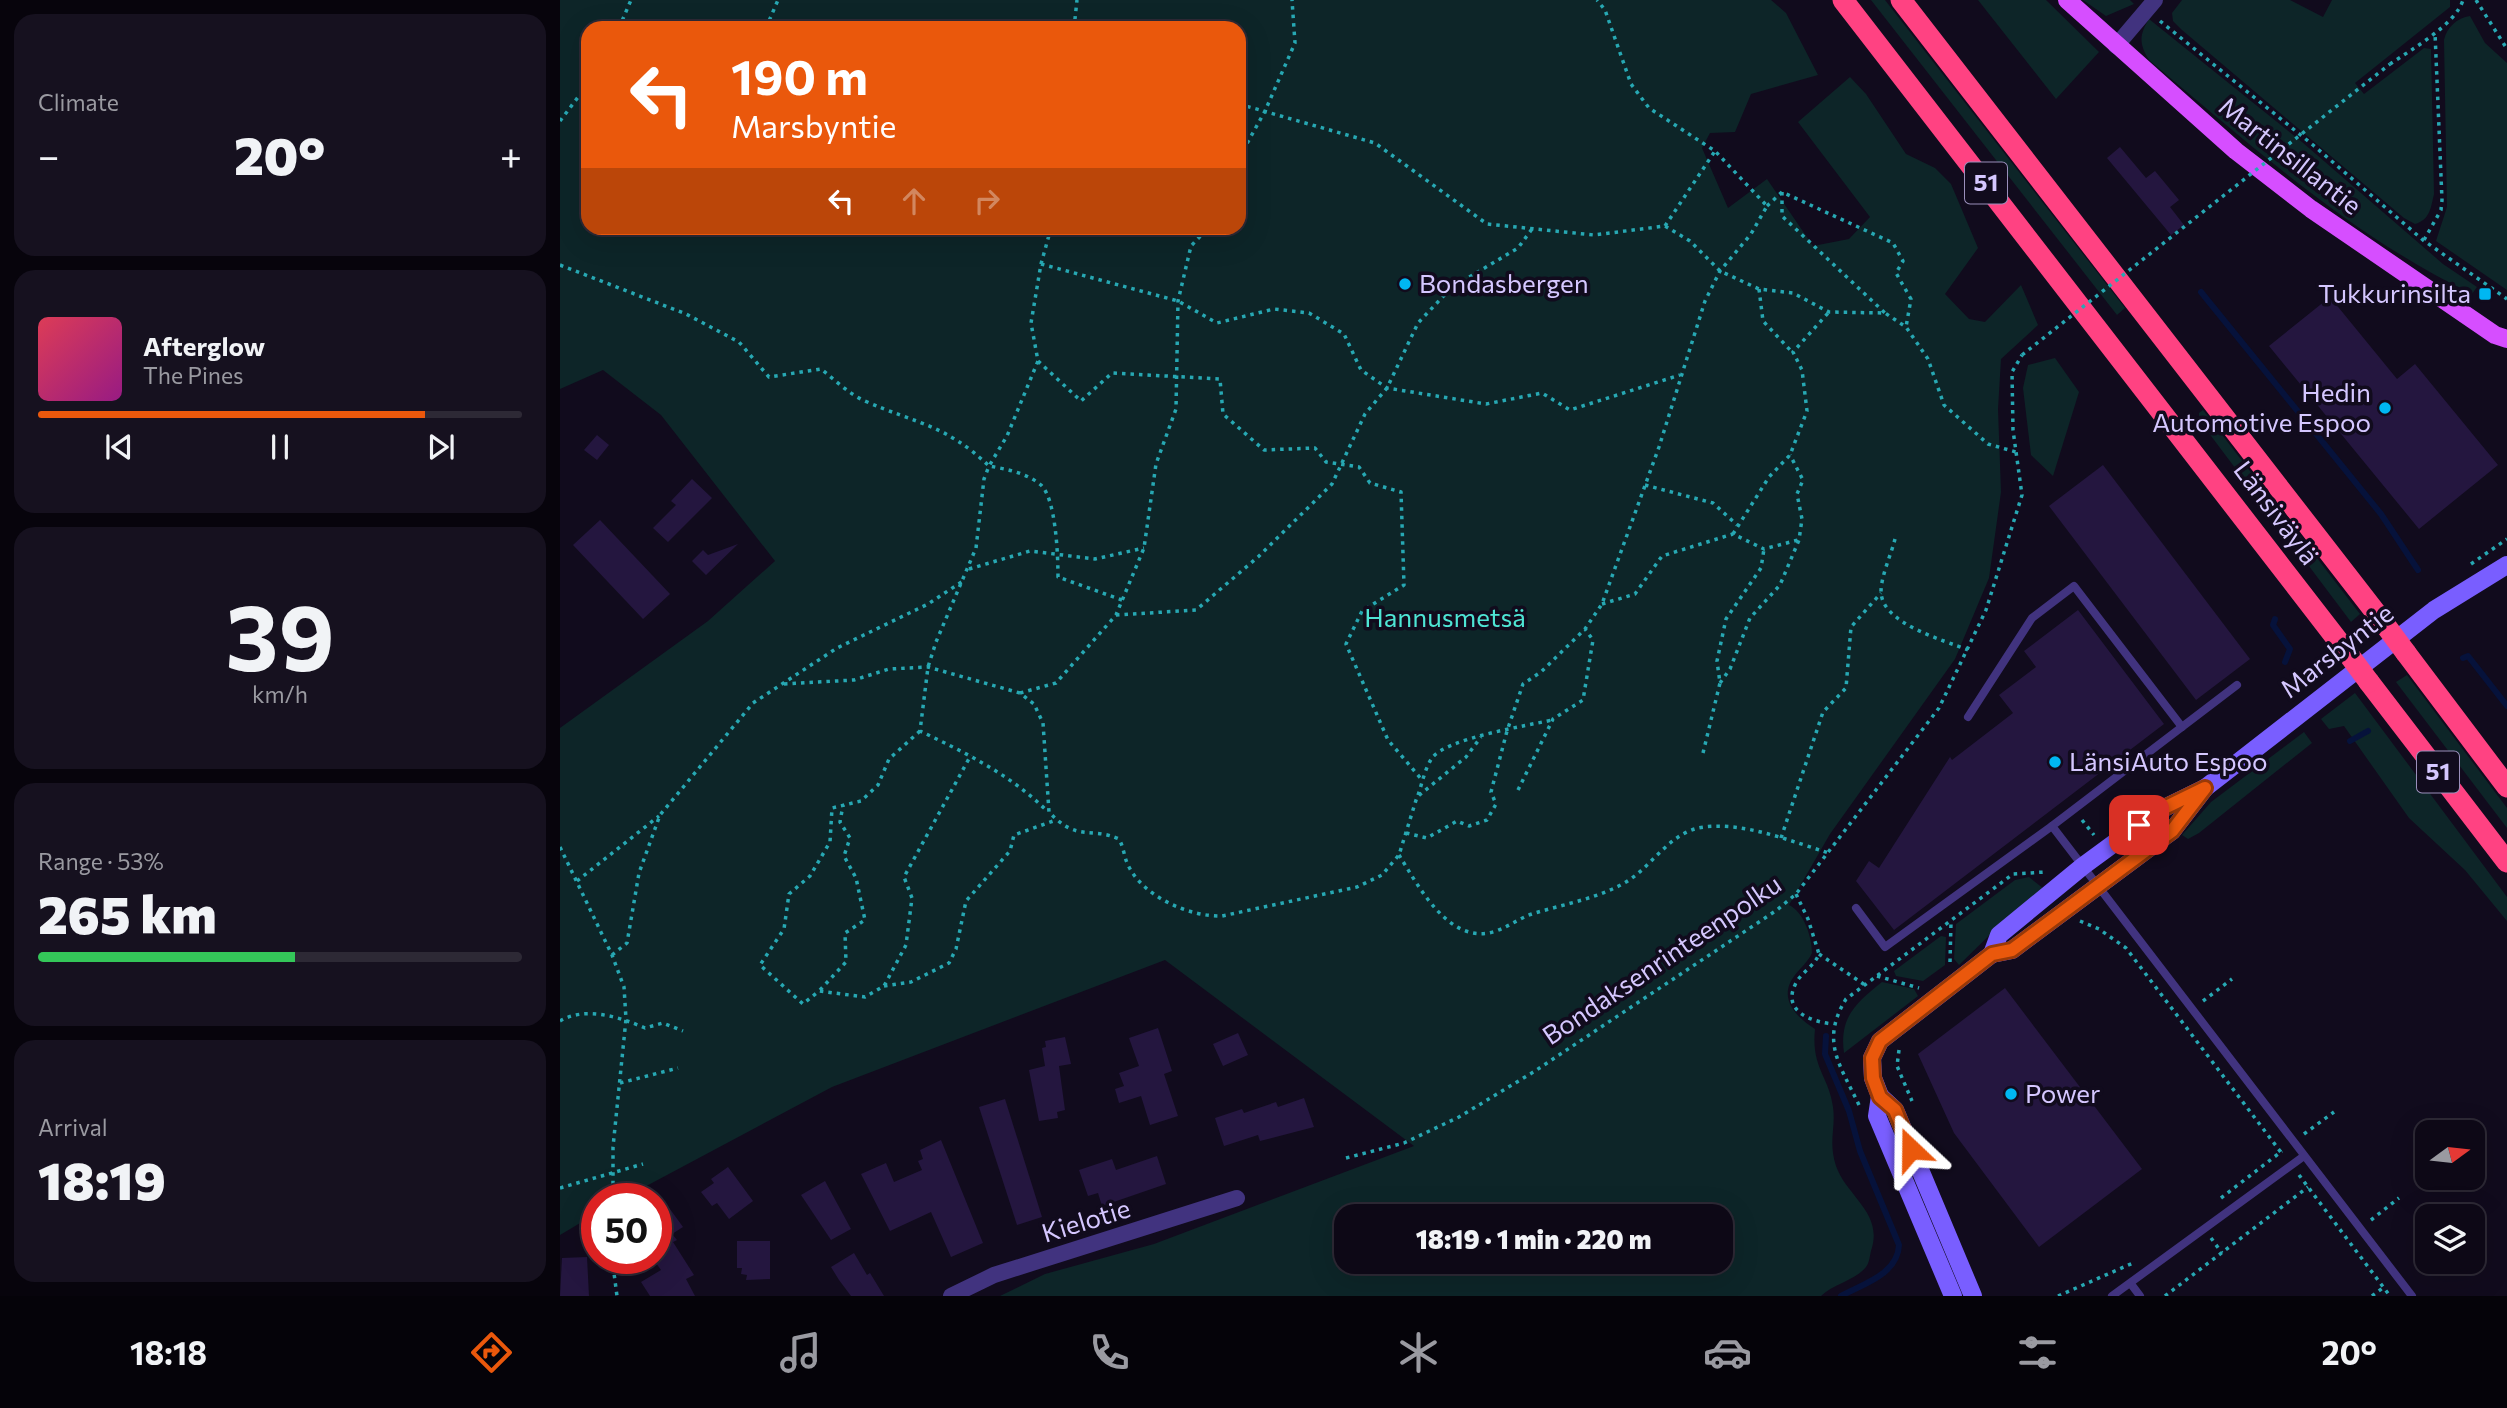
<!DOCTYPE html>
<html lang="en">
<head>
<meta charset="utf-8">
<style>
  body { margin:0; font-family:Commissioner,sans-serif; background:#16111f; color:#f1f3f6; height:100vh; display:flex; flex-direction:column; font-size:26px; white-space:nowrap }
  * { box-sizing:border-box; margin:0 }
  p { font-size:23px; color:#9a9aa1 }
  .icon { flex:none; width:38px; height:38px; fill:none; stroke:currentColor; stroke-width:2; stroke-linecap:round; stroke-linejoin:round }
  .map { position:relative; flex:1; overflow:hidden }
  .sheet { display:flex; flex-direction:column; gap:14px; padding:14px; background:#07040c; width:560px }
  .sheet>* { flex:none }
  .hud { position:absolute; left:21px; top:21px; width:665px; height:214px; border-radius:21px; box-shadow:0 7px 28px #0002,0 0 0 2px #2d2935; background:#ea580c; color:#fff; overflow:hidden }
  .needle { width:46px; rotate:75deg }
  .tools { position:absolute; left:1855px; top:1120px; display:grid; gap:14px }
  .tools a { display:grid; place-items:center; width:70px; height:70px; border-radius:14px; background:#0d0816; box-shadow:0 7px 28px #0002,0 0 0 2px #2d2935; font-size:35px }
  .speed { position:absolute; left:21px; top:1183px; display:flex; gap:14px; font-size:35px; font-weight:700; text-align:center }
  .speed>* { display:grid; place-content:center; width:91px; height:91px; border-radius:50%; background:#0d0816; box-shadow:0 7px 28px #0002,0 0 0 2px #2d2935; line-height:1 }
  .speed .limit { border:10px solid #d22; background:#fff; color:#111 }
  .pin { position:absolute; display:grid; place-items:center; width:60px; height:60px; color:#fff; margin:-30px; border-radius:14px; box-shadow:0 4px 10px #0006 }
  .me { position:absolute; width:77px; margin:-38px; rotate:337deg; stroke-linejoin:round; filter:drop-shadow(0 0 5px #0008) }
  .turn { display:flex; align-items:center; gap:24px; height:147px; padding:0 35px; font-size:32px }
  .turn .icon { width:91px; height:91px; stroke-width:2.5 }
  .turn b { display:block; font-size:49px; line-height:60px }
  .lanes { display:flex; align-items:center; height:66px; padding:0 35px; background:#0003; justify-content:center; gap:35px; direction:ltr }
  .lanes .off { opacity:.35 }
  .big { font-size:52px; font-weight:800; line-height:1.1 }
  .sheet .tile { flex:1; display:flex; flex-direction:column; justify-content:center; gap:10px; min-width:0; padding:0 24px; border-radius:21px; background:#16111f }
  .sheet .dial { align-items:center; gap:0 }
  .dial b { font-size:91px; line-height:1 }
  .song { display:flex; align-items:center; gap:21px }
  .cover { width:84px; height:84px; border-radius:10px; background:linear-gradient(135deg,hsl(350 70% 55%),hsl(310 70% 35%)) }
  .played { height:7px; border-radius:4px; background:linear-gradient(90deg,#ea580c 80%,#2d2935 80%) }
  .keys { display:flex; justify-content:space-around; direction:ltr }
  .heat { display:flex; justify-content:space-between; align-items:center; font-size:38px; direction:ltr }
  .charge { height:10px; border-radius:5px; background:linear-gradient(90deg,#34c759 53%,#2d2935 0) }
  .trip { position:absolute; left:774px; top:1204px; width:399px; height:70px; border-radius:21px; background:#0d0816; box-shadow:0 7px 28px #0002,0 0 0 2px #2d2935; font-weight:800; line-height:70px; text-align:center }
  .menu { display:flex; height:112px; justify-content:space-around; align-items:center; background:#050309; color:#9a9aa1 }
  .menu .icon { width:49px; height:49px }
  .menu .on { color:#ea580c }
  .menu b { font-size:32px; color:#f1f3f6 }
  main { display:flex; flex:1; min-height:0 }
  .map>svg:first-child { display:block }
  .green { fill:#0d2528; fill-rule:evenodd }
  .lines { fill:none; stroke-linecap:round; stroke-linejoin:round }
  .stream { stroke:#06123b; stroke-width:6 }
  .building { fill:#24163f }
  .path { stroke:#27a8b3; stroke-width:3.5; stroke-dasharray:3.5 5; stroke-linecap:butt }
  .lane { stroke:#41337f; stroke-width:8 }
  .street { stroke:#41337f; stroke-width:16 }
  .secondary { stroke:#795eff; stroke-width:18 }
  .primary { stroke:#d64eff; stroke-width:18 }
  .highway { stroke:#ff4282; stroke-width:21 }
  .path-bridge { stroke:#27a8b3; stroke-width:3.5; stroke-dasharray:3.5 5; stroke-linecap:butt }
  .highway-bridge { stroke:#ff4282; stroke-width:21 }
  .route-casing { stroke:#983908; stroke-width:18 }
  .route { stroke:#ea580c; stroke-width:12 }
  .poi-dot { fill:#00b7f2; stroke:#110b1d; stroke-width:2.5 }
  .labels { text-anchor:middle; stroke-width:7; stroke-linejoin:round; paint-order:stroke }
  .shield { fill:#110b1d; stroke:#9a8fbb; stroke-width:2 }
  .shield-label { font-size:24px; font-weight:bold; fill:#d5c7ff }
  .street-label { font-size:26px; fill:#d5c7ff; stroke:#110b1d }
  .poi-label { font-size:26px; fill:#d5c7ff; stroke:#110b1d; text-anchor:start }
  .park-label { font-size:26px; fill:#4ee4d4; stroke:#110b1d }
</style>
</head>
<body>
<main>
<section class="sheet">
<div class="tile"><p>Climate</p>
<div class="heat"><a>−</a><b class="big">20°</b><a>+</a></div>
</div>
<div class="tile">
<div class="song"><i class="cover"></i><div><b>Afterglow</b><p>The Pines</p></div></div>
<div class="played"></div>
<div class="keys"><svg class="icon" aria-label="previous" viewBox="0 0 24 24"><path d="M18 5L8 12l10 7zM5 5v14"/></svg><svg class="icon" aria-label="pause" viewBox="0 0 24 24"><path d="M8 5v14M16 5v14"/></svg><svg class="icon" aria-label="next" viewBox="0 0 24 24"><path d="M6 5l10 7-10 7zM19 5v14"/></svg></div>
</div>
<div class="tile dial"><b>39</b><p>km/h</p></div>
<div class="tile"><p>Range · 53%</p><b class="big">265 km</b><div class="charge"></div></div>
<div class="tile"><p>Arrival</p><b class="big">18:19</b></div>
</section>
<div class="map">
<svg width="1947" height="1296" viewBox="0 0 1947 1296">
  <rect width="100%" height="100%" fill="#110b1d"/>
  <!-- green -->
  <g class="green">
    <path d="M0,0h1211l15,13 32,62 -67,19 -16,38 -25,1 -8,15 26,60 39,-29 46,67 36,-7 21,-22 -72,-95 52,-45 16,17 40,60 29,14 16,16 27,64 -33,46 24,25 16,3 36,-37 17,40 -37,34 -3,50 3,83 -12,86 -34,81 -125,175 -41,71c15,7 23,32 23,48 -4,9 -11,14 -17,22 -18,23 1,42 20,54 -4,39 14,47 18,78 3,22 -5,33 3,59 11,31 48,47 35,85 -1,4 -2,13 -5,16 -10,13 -33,17 -45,29h-821l45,-22 109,-30 260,-98 -249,-186 -333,127 -210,112h-25v14l-37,22v-507l148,-107 67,-60 -114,-146 -58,-45 -43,19zM28,28h651v200h-651zM786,1216h374v46h-374z"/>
    <polygon points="1311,0 1325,0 1565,308 1557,315"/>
    <polygon points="1418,0 1486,0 1539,52 1496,99"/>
    <polygon points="1523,0 1570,0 1574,4 1546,16"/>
    <path d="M1622,0h108l33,17 9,-17h118v7l-95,76 9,11 60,-46 7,1 3,145c-3,13 -4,26 -19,30l-11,-6 -222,-188 -9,-9 -1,-8z"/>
    <path d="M1910,16l15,27 22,20v227l-71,-49 11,-34 -3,-167c3,-13 13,-22 26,-24z"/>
    <path d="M1589,19l153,123 141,122 34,23 -5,7c-120,-58 -222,-149 -323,-234 -10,-16 -10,-25 0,-41z"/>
    <polygon points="1495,358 1519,392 1493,476 1471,455 1463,388 1468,365"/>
    <polygon points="1643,410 1800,614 1791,622 1639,420 1639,413"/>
    <polygon points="1847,675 1947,808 1947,828 1836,682"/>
    <polygon points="1795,693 1947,897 1947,921 1905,870 1849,818 1784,726 1769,729 1761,719"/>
    <polygon points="1744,732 1752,743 1639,833 1628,839 1622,835 1651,802"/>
    <polygon points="1469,877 1484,889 1445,920 1399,965 1394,959 1396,924 1455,880"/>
    <polygon points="1381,936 1386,937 1385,965 1363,981 1336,976 1334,971"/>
    <path d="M1322,982l32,7 4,7 -74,57c-5,-36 12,-50 38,-71z"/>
  </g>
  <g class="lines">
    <!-- stream -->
    <g class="stream">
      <polyline points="1641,292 1821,514 1858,570"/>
      <polyline points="1715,619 1713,625 1730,649 1725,662"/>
      <polyline points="1903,658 1908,656 1947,706"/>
      <polyline points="1790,741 1808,731"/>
      <path d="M1266,1036l-1,18 24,57 11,40 39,94c-1,29 -36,39 -58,51"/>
    </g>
  </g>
  <!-- building -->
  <g class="building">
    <polygon points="1560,147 1586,178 1595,171 1619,200 1610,207 1624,225 1611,235 1547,158"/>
    <polygon points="1770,297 1837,379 1855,364 1938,465 1859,529 1709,346"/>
    <polygon points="37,435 49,445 37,460 24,450"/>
    <polygon points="1543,465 1690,659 1636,700 1489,506"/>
    <polygon points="132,479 152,498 108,542 93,528 116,505 111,501"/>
    <polygon points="40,520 110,594 83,619 13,545"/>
    <polygon points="178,544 146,575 132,561 143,550 148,555"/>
    <polygon points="1518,610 1604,724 1334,930 1296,881 1309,861 1319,868 1390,757 1392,760 1453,713 1439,695 1476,667 1464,651"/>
    <polygon points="1445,988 1582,1169 1479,1247 1394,1133 1358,1054"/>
    <polygon points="598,1028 612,1071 604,1074 618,1116 590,1125 581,1096 559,1103 555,1089 564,1086 559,1073 579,1066 569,1038"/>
    <polygon points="678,1033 688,1055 663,1066 653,1044"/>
    <polygon points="505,1037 511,1064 499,1066 505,1110 497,1112 498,1118 479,1121 469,1070 485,1066 482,1048 486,1047 485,1041"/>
    <polygon points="744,1098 754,1127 700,1141 698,1135 664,1146 655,1118 682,1109 684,1113 716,1102 718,1107"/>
    <polygon points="445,1099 482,1217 457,1225 419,1107"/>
    <polygon points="381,1140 423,1243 391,1257 371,1212 330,1231 301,1174 326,1163 334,1182 362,1170 358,1161 363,1159 360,1150"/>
    <polygon points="597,1156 606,1184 542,1206 538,1193 528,1196 519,1170 552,1159 556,1170"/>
    <polygon points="168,1167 193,1201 169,1219 157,1203 152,1206 141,1192 154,1183 151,1179"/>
    <polygon points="265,1181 291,1229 271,1240 241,1195"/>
    <polygon points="107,1205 123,1227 112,1234 117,1240 113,1242 134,1275 126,1279 135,1296 90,1296 81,1282 101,1270 96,1263 96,1212"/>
    <polygon points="177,1241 210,1241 210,1279 186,1280 187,1275 181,1274 182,1268 177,1268"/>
    <polygon points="294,1253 307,1275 310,1273 324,1296 291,1296 279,1280 271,1267"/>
    <polygon points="27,1257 29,1296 0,1296 2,1258"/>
  </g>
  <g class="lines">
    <!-- path -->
    <g class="path">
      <polyline points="1916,0 1947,49"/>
      <polyline points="1600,21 1753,145 1863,240 1947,299"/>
      <polyline points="59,28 71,0"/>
      <polyline points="206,28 218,0"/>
      <polyline points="514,28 517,0"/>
      <path d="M1830,64c21,-14 66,-40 73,-64"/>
      <polyline points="679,104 815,143 927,224 1034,235 1105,226 1130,241 1160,271 1199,289 1233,293 1269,312 1325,313 1346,327 1368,359 1384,405 1428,444 1456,452"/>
      <polyline points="0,121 28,84"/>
      <polyline points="679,158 705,111 735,43 732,0"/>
      <polyline points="1222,192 1222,216 1325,313"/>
      <polyline points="1207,206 1222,192 1333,243 1343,261 1336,273 1351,299 1346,327"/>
      <polyline points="1105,226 1155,151"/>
      <path d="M491,228l-10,36 -10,59 7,38 -31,75 -18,30c17,3 38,7 52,19 15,14 17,71 17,92l64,23"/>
      <polyline points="1864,240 1881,210 1882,200 1875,33"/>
      <polyline points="481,264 618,301 657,323 714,309 749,313 784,334 801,370 827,388 926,404 982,393 1010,410 1120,375"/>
      <path d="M0,265l126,49 53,28 30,35 52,-8c14,11 28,25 44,32 52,23 80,23 124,65l-5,13 -8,69 -40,94 -8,25 -8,64c46,22 91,44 127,80"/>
      <polyline points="1199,289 1203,321 1232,352"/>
      <polyline points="478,361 521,401 552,373 660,379 663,414 704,450 755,448 766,462 799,467 810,483 841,492 844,585 802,611 786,644 828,740 863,781"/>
      <polyline points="1085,485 1153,503 1177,525"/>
      <polyline points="1173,534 1209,477 1230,455 1247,411 1242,370 1233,352 1269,312"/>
      <path d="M1335,539c-4,16 -14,37 -14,53 1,32 63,48 87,58"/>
      <polyline points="1911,564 1947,539"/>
      <polyline points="409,569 470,551 535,559 584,548"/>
      <polyline points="1042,604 1075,594 1102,556 1173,534 1204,549 1238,540"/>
      <polyline points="556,615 636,610 698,557 772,484 805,414 827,388 858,323 891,288 958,248 972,229"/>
      <polyline points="1160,683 1170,669 1190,618 1220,585 1239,540 1242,519 1237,494 1243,480 1230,455"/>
      <path d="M224,684l70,-4 35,-11 39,-2 92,26 14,11 9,19 6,89c29,31 41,14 70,27 5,9 5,18 9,26 15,32 62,52 94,51l135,-29 25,-12 17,-20 18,-58 49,-40 15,-20"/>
      <polyline points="460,693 496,683 556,615 584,548 596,464 616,409 618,301 631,246 648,228"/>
      <polyline points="360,731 329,759 318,785 301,801 272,808 270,842 250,876 229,894 224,929 200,965 243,1004 259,991 305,997 324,986 346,945 352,898 344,877 411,755"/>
      <polyline points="1143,753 1160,683 1157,661 1166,619 1201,568 1204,549"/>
      <polyline points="958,790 993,719 1023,700 1033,640 1025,629"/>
      <path d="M858,795c4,-11 7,-27 14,-37 15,-20 94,-32 120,-38"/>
      <polyline points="1522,820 1534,835"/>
      <polyline points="846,833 867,838 897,821 909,826 927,820 936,804 931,792 947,731 963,684 981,672 1025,629 1042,604 1099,447 1145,301 1160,271 1191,234 1207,206 1155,151 1089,108 1071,84 1045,10 1037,0"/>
      <polyline points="1221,838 1263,712 1286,688 1291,627 1321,593"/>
      <polyline points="0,847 52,955 64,987 66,1019 53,1147 53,1199"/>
      <path d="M839,855c20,32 51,92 97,76 14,-5 25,-14 39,-18 30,-9 64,-15 91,-31 27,-16 44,-51 78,-55 41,-5 86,14 125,26"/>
      <polyline points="17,881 99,816"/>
      <path d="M1236,894l12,25 11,35c-5,13 -19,19 -24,31 -13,27 18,37 38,39"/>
      <polyline points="1520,921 1539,929 1566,948 1723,1155"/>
      <polyline points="1259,954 1305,985"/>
      <polyline points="52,955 67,943 79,873 100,815 193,703 277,648 368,604 403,581"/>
      <polyline points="1390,962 1391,922"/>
      <polyline points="1317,976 1359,988"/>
      <polyline points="324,986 351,982 389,963 396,949 406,901 450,851 454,835 496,820"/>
      <polyline points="260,990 286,962 285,933 305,920 296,878 284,856 290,838 280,822 283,805"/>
      <polyline points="1643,1001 1672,979"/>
      <path d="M0,1021c25,-15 60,-4 85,7l18,-5 20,8"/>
      <polyline points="1339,1050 1337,1066 1352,1101"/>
      <polyline points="60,1083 118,1068"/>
      <path d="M1299,1105c-19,-40 -39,-64 -13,-106l167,-125 32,-2"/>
      <polyline points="1744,1134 1774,1112"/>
      <polyline points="786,1158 844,1143 899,1117 975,1071 1217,910 1236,894 1379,708 1426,610 1462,495 1453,430 1452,372 1462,355"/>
      <polyline points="1739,1175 1830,1296"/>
      <polyline points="0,1188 83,1164"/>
      <polyline points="1661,1198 1722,1151"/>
      <polyline points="1811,1220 1839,1198"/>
      <polyline points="1651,1238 1662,1253"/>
      <polyline points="52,1258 57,1296"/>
      <polyline points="1498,1296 1573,1263"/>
      <polyline points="1605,1296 1748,1187"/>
      <polyline points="1812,1296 1824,1287"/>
    </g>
    <!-- lane -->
    <g class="lane">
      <polyline points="1677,685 1492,826 1852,1296"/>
      <polyline points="1408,717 1472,618 1514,586 1622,727"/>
      <polyline points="1296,908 1325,947 1492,826"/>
      <polyline points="1571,1284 1580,1296"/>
      <polyline points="1552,1296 1744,1156"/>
    </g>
    <!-- street -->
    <g class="street">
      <polyline points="1556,46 1595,0"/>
      <polyline points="391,1296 434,1275 677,1198"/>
    </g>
    <!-- secondary -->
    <g class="secondary">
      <polyline points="1432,954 1439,935 1523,866 1598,811 1645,788 1874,610 1947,565"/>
      <polyline points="1320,1096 1335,1110 1413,1296"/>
      <polyline points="1393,1296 1317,1116 1320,1096 1313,1078 1312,1058 1320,1041 1432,954 1452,950 1612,831 1645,788"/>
    </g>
    <!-- primary -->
    <polyline class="primary" points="1507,0 1676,151 1751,209 1935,335 1947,339"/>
    <!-- highway -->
    <g class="highway">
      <polyline points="1283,0 1786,651"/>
      <polyline points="1341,0 1823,622"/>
      <polyline points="1846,653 1947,787"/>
      <polyline points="1809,682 1947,862"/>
    </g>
    <!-- path-bridge -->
    <polyline class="path-bridge" points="1462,355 1830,64"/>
    <!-- highway-bridge -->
    <g class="highway-bridge">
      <polyline points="1823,622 1846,653"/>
      <polyline points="1786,651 1809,682"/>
    </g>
  </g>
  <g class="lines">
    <!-- route casing -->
    <g class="route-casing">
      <polyline id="route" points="1351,1149 1335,1110 1320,1097 1313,1078 1312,1058 1320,1041 1432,954 1452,950 1612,831 1645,788 1598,811 1579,825"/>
    </g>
    <!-- route -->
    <use href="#route" class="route"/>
  </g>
  <!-- markers -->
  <g class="poi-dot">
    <circle cx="845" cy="284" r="7"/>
    <rect x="1918" y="287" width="14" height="14" rx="3.5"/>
    <circle cx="1825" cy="408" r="7"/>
    <circle cx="1495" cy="762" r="7"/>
    <circle cx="1451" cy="1094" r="7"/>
  </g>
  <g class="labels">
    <!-- shield labels -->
    <g class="shield">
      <rect x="1405" y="162.5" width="42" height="41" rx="5"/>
      <rect x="1857" y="751.5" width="42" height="41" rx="5"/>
    </g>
    <g class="shield-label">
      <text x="1426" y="191">51</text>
      <text x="1878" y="780">51</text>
    </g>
    <!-- street labels -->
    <g class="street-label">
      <text transform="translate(1730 156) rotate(38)" y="9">Martinsillantie</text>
      <text transform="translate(1716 513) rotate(53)" y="9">Länsiväylä</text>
      <text transform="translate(1777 651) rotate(-38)" y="9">Marsbyntie</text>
      <text transform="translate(1102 960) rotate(-34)" y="9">Bondaksenrinteenpolku</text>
      <text transform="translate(526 1221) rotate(-17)" y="9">Kielotie</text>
    </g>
    <!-- poi labels -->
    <g class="poi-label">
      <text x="859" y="293">Bondasbergen</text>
      <text x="1911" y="303" text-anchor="end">Tukkurinsilta</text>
      <text x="1811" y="402" text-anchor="end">Hedin<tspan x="1811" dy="30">Automotive Espoo</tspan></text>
      <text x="1509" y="771">LänsiAuto Espoo</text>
      <text x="1465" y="1103">Power</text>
    </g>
    <!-- park labels -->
    <g class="park-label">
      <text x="885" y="627">Hannusmetsä</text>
    </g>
  </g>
</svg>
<div class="tools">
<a><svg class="needle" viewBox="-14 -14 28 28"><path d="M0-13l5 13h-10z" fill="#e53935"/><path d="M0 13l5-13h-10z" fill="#9a9aa1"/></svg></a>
<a><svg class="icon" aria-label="layers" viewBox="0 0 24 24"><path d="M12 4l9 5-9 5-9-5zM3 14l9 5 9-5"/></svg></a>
</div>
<div class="speed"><div class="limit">50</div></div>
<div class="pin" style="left:1579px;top:825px;background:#d93025"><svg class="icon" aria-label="arrive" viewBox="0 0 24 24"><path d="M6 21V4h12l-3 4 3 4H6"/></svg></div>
<svg class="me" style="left:1351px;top:1149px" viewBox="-20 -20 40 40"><path d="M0-17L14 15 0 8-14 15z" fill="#ea580c" stroke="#fff" stroke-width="4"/></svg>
<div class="trip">18:19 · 1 min · 220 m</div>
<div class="hud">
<div class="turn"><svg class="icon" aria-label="left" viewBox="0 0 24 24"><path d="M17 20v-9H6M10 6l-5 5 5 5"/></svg><div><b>190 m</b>Marsbyntie</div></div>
<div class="lanes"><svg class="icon" aria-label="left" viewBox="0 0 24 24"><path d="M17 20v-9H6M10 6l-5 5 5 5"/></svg><svg class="icon off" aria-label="ahead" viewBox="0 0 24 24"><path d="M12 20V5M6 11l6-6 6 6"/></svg><svg class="icon off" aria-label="right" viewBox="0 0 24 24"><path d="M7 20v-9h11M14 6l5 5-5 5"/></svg></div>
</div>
</div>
</main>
<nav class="menu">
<b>18:18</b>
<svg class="icon on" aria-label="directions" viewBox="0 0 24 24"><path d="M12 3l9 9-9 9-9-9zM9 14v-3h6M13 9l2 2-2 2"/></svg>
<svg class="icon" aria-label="music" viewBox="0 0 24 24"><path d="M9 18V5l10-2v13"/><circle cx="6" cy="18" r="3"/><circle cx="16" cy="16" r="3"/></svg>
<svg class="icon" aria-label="phone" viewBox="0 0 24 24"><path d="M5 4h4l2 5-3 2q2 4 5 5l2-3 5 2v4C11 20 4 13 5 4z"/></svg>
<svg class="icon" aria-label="climate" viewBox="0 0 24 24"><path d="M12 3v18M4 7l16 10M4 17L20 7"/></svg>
<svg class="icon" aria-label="car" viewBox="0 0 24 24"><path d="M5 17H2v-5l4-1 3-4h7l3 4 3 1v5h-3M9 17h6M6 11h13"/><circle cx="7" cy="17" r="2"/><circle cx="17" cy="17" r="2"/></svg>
<svg class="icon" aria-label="filters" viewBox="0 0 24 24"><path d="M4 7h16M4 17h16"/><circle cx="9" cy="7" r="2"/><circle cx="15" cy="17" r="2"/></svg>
<b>20°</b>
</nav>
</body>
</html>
